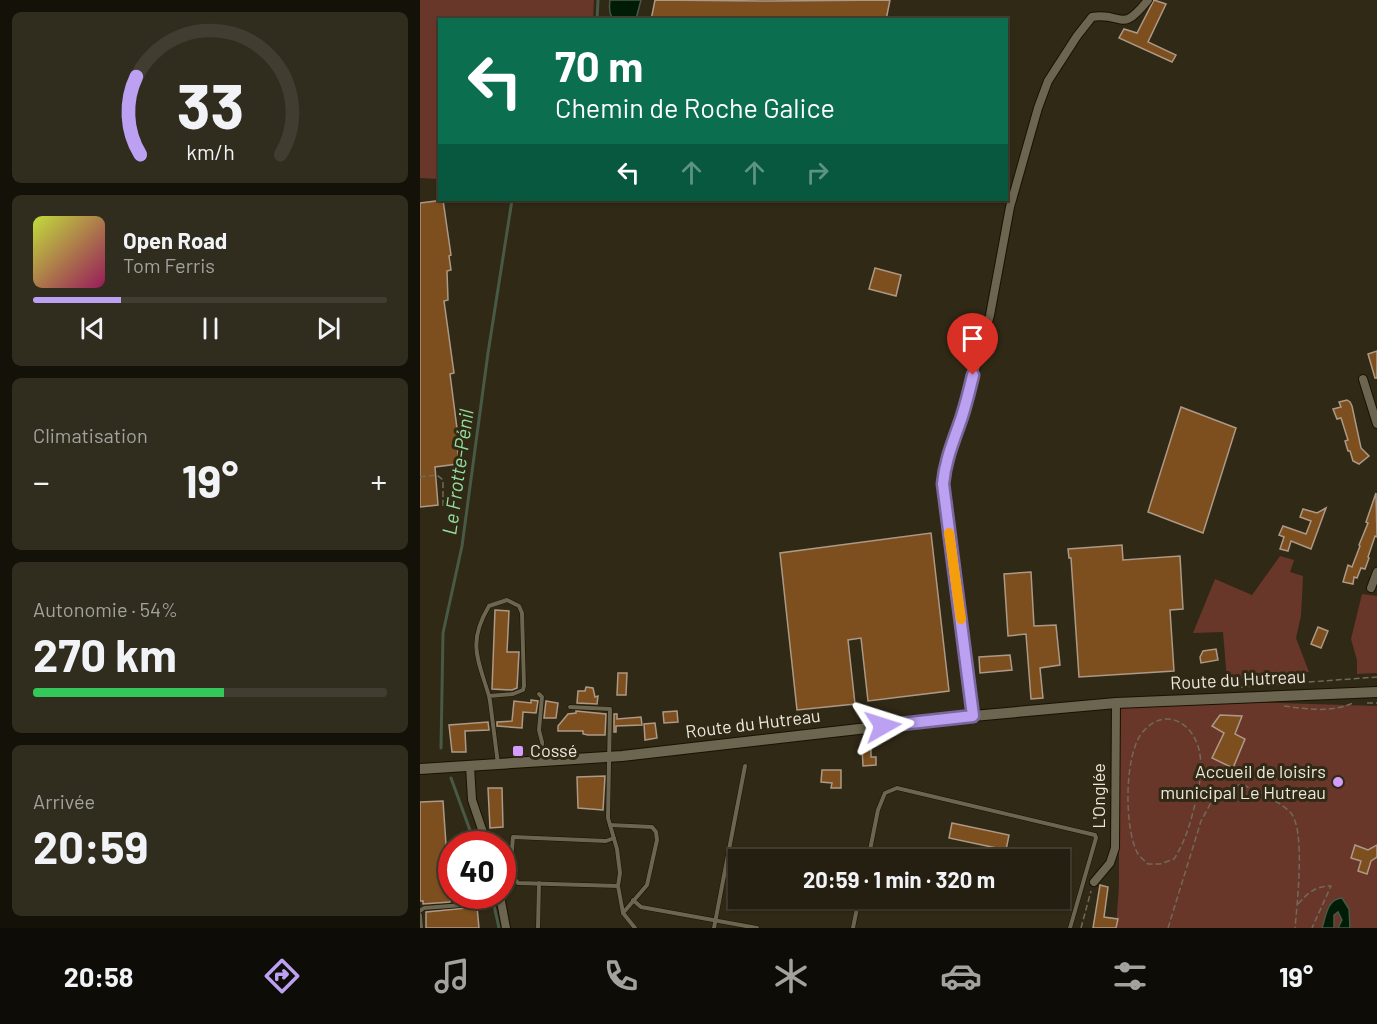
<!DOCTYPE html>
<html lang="fr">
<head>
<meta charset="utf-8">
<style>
  body { margin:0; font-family:Barlow,sans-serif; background:#302c1e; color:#f1f3f6; height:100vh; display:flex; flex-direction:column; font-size:22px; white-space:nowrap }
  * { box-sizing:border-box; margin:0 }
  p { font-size:20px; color:#a3a29f }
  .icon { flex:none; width:33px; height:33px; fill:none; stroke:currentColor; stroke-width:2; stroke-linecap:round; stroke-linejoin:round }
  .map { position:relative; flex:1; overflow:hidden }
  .side { display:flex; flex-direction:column; gap:12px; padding:12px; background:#141109; width:420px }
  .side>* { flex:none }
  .top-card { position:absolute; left:18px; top:18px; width:570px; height:183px; border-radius:0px; box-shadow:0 2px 4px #0004,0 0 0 2px #413d30; background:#0b6e4f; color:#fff; overflow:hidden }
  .speed { position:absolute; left:18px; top:831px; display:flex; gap:12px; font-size:30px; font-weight:700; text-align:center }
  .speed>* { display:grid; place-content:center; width:78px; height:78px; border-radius:50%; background:#241f10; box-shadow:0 2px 4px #0004,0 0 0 2px #413d30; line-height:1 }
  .speed .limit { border:9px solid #d22; background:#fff; color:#111 }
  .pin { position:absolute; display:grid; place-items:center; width:51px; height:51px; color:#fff; margin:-62px -26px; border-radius:50% 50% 50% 0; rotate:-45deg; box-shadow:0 0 6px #0007 }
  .pin .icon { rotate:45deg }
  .me { position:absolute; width:66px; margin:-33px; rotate:84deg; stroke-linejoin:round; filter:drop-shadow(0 0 4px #0008) }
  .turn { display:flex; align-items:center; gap:21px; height:126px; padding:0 18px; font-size:27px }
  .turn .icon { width:78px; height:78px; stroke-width:2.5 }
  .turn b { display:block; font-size:42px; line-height:51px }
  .lanes { display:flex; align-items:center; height:57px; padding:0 18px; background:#0003; justify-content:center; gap:30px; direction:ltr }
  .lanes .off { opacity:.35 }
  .big { font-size:45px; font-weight:700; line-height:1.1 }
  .side .card { flex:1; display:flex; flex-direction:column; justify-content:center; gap:9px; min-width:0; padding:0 21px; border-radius:9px; background:#302c1e }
  .side .dial { align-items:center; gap:0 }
  .dial svg { height:156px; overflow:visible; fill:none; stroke:#413d30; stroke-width:7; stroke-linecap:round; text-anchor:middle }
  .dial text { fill:#f1f3f6; stroke:none }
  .song { display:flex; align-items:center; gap:18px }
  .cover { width:72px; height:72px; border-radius:9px; background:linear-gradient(135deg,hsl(70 70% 55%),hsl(330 70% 35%)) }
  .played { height:6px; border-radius:3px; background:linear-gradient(90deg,#bca0f2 25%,#413d30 25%) }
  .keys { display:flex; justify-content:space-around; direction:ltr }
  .heat { display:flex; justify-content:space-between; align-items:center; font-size:33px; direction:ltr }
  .charge { height:9px; border-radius:4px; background:linear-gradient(90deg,#34c759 54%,#413d30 0) }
  .trip { position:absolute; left:308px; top:849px; width:342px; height:60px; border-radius:0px; background:#241f10; box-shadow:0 2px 4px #0004,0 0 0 2px #413d30; font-weight:700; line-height:60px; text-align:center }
  .dock { display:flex; height:96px; justify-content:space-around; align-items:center; background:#0e0c06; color:#a3a29f }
  .dock .icon { width:42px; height:42px }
  .dock .current { color:#bca0f2 }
  .dock b { font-size:27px; color:#f1f3f6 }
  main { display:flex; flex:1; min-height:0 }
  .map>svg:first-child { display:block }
  .green { fill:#69362a }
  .water { fill:#011c06; stroke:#485946; stroke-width:1.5 }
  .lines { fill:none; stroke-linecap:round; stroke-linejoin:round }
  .stream { stroke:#485946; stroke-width:3 }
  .building { fill:#7e4f1e; stroke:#ac9987; stroke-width:1.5 }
  .service-casing { stroke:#181202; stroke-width:5 }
  .minor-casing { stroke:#181202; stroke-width:10 }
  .tertiary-casing { stroke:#181202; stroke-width:12 }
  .path { stroke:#706a59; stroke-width:1.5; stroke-dasharray:6 3; stroke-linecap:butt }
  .service { stroke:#6c654f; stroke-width:4 }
  .minor { stroke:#6c654f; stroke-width:8 }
  .tertiary { stroke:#6c654f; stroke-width:10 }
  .route-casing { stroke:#7a689d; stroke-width:15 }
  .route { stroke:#bca0f2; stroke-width:10 }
  .slow { stroke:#f59e0b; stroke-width:10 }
  .poi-dot { fill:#d49cfc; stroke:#302916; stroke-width:2 }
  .labels { text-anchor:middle; stroke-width:6; stroke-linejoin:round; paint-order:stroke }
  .street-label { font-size:18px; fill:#ece8dc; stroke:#302916 }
  .poi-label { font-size:18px; fill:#ece8dc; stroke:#302916; text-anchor:start }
  .water-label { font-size:20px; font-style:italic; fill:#93e19f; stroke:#302916 }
</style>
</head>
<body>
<main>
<section class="side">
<div class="card dial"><svg viewBox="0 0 100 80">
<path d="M14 69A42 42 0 1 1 86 69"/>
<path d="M14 69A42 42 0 0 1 12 29" stroke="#bca0f2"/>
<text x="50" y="56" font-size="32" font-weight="700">33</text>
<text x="50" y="72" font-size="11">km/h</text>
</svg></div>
<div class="card">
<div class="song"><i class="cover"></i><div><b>Open Road</b><p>Tom Ferris</p></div></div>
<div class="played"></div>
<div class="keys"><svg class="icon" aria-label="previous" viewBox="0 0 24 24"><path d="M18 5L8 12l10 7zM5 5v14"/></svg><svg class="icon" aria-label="pause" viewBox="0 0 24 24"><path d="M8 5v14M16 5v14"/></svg><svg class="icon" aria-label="next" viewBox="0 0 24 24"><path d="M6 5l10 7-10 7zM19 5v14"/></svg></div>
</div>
<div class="card"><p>Climatisation</p>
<div class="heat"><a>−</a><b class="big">19°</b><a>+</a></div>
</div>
<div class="card"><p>Autonomie · 54%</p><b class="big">270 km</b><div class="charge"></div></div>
<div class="card"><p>Arrivée</p><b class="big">20:59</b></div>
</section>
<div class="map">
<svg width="957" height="928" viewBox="0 0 957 928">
  <rect width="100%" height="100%" fill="#302916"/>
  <!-- green -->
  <g class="green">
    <polygon points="0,0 174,0 173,19 20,20 19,179 0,178"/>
    <polygon points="860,556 874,560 870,572 883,576 881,616 876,638 889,672 807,680 803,632 773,633 795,579 832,595"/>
    <polygon points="942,594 957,596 957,673 937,674 937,660 931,639"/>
    <polygon points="829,702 957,706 957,928 696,928 699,885 699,708"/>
  </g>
  <!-- water -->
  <g class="water">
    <path d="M190,0h31l-5,19c-19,1 -29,5 -26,-19z"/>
    <path d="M922,898l7,11 1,19h-12l4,-8 -4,-8 -4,3v13h-12c4,-12 5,-29 20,-30z"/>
  </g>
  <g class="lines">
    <!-- stream -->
    <g class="stream">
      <polyline points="177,20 178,0"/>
      <polyline points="21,748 23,633 42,546 68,353 92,200"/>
      <polyline points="31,778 55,844"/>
      <polyline points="72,896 79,928"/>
    </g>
  </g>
  <!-- building -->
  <g class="building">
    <polygon points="235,0 348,1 470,0 466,20 231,20"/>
    <polygon points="734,0 746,4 728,42 756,55 752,62 699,38 704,29 717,33"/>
    <polygon points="23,200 31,255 29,256 31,270 27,271 28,300 24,301 34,373 30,374 38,436 38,464 15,467 18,505 0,507 0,203"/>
    <polygon points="455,268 481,275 476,296 449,289"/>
    <polygon points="957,351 957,378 955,378 948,354"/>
    <polygon points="927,400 930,402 932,406 941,448 949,456 939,464 933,461 930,451 928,451 925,441 928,440 921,418 917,419 913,409 921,407 919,402"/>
    <polygon points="761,407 816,428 783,533 728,512"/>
    <polygon points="956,493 957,537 955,536 948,557 949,558 945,569 941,568 937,578 934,577 933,584 923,582 928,565 932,567 940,546 939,545 948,523 946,522"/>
    <polygon points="906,508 891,549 871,541 868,551 860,549 864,537 859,535 863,526 886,534 891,521 880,517 883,509 897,513"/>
    <polygon points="511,533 529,691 448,701 441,638 428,640 435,704 377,710 360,553"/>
    <polygon points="702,545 703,560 760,556 763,609 750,610 754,671 659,677 651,558 649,558 648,549"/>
    <polygon points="611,572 614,626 636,625 640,665 620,668 623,698 611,699 606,634 588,636 584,574"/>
    <polygon points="75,610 89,611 87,652 99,652 97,688 92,690 72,689"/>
    <polygon points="898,627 908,631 901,648 891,644"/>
    <polygon points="796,649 798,660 781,663 780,657 783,651"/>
    <polygon points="590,655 592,670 560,673 559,657"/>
    <polygon points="198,673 207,673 206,695 197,695"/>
    <polygon points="166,687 173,688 175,697 178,696 177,704 157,703 158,691 165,691"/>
    <polygon points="111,700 118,701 116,713 103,712 102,728 77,726 77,722 92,721 94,701 111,703"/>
    <polygon points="126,701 138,703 136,718 124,718"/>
    <polygon points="156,711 186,714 185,735 168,735 163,734 163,731 138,731 138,726 148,714 156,713"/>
    <polygon points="257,711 258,722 244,723 243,712"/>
    <polygon points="194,714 197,714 197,719 221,717 222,725 196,726 196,732 194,732"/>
    <polygon points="800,715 822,716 815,734 825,739 813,768 792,758 804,733 792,726"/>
    <polygon points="68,722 69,730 45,731 46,752 32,752 29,725"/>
    <polygon points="235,723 237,738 225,740 224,724"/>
    <polygon points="451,746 451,757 456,757 456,765 443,766 442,747"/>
    <polygon points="402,770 421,770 421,788 411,788 412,783 401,782"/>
    <polygon points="185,776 183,810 158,808 157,777"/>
    <polygon points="68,788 82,788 83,827 70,828"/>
    <polygon points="23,801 30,902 3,904 3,901 0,901 0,802"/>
    <polygon points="532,823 589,835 586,850 529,838"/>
    <polygon points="935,845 948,850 957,845 957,857 951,861 947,874 938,871 941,861 931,858"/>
    <polygon points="680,885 688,887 684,917 698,919 696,928 673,928"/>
    <polygon points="57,907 59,928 6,928 6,912"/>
  </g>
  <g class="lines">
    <!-- service casing -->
    <g class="service-casing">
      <g id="service">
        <polyline points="119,694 122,697 119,730 122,742 123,761"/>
        <path d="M69,696l24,-2 10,-4 1,-4 -2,-73 -3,-7 -12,-6 -18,6c-22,37 -11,53 0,90l1,5 8,63"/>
        <polyline points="150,707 190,709 188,818 197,849 200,873 198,886 98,883 90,873 93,837 186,841 194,838"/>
        <polyline points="190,825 232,827 236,832 237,840 227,885 203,913"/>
        <polyline points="448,860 458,810 465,793 477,788 675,835 676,838 650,928"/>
        <polyline points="198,886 203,913 215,928"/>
        <polyline points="213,900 221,907 337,928"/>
        <polyline points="0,911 4,908 55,904"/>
        <polyline points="0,915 1,928"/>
        <polyline points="118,928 119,883"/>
        <polyline points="294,928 325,766"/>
        <polyline points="433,928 439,898"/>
      </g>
    </g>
    <!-- minor casing -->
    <g class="minor-casing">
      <g id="minor">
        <polyline points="943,379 957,424"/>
        <polyline points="951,588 957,572"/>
        <path d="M553,716l-26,-200 -4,-32 2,-19 18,-51 27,-99 20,-108 28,-99 10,-27 29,-45 15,-19c32,-5 28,18 56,-17"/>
        <polyline points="50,766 52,800 67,844"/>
        <polyline points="674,882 690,863 695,848 696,703"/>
        <polyline points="80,896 86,928"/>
      </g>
    </g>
    <!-- tertiary casing -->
    <g class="tertiary-casing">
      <polyline id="tertiary" points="0,769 202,756 553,716 696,703 957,692"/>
    </g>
    <!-- path -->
    <g class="path">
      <polyline points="0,477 17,475 23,480 23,509"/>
      <polyline points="808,688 957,677"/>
      <polyline points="947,703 957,703"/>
      <path d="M864,706c23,3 47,7 69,-3"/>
      <path d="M779,787c-6,26 -11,50 -25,72l-14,5h-12c-3,-3 -8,-7 -10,-10 -14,-24 -14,-99 4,-121 23,-29 54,-9 58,22 2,10 0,22 -1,32l14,12"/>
      <path d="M878,904c10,-11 17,-18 33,-18l-19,42"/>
      <polyline points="661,928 671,891"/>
      <path d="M748,928l33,-107 12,-22 28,-15c16,7 35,15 49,28 16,16 7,92 5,116"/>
    </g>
    <!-- service -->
    <use href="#service" class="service"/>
    <!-- minor -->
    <use href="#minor" class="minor"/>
    <!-- tertiary -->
    <use href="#tertiary" class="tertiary"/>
  </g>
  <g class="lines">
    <!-- route casing -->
    <g class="route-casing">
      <path id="route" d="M463,726l90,-10 -30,-232c2,-22 9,-39 16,-59 6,-16 10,-33 14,-50"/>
    </g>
    <!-- route -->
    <use href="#route" class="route"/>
    <!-- slow -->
    <polyline class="slow" points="529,533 541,619"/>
  </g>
  <!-- markers -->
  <g class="poi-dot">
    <rect x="92" y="745" width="12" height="12" rx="3"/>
    <circle cx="918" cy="782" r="6"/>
  </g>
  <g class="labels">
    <!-- street labels -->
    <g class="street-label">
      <text transform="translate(818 680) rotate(-3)" y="6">Route du Hutreau</text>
      <text transform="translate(333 724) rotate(-7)" y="6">Route du Hutreau</text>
      <text transform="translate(679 796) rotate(-90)" y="6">L'Onglée</text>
    </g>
    <!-- poi labels -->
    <g class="poi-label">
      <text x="110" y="757">Cossé</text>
      <text x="906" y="778" text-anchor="end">Accueil de loisirs<tspan x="906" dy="21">municipal Le Hutreau</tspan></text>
    </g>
    <!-- water labels -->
    <g class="water-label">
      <text transform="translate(38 472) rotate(-82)" y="7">Le Frotte-Pénil</text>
    </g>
  </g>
</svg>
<div class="speed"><div class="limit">40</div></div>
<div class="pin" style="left:553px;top:375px;background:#d93025"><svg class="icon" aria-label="arrive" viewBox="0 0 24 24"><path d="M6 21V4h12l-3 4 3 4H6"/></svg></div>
<svg class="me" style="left:463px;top:726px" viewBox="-20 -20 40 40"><path d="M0-17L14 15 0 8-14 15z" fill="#bca0f2" stroke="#fff" stroke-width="4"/></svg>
<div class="trip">20:59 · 1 min · 320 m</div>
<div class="top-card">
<div class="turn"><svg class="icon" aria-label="left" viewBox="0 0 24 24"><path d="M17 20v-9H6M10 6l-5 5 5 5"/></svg><div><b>70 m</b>Chemin de Roche Galice</div></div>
<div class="lanes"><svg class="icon" aria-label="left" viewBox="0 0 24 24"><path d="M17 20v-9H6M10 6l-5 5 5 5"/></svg><svg class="icon off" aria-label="ahead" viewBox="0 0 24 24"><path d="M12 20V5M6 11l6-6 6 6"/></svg><svg class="icon off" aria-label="ahead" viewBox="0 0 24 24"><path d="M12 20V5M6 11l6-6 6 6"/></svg><svg class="icon off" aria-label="right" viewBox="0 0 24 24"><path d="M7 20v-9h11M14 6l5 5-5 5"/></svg></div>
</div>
</div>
</main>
<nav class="dock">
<b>20:58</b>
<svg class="icon current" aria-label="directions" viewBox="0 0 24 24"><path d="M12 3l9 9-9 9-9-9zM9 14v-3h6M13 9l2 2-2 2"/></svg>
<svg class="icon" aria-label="music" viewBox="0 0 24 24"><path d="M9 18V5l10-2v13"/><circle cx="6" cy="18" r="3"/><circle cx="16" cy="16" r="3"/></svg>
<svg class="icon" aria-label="phone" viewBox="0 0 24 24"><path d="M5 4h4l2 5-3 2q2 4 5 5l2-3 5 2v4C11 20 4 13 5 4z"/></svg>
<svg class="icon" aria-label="climate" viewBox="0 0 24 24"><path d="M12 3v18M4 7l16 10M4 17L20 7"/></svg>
<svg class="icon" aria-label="car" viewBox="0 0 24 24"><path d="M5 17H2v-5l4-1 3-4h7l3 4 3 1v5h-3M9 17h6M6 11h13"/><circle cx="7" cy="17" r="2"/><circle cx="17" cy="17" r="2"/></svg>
<svg class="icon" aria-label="filters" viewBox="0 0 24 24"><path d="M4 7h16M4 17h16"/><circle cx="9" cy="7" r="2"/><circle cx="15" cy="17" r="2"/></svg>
<b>19°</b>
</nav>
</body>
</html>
